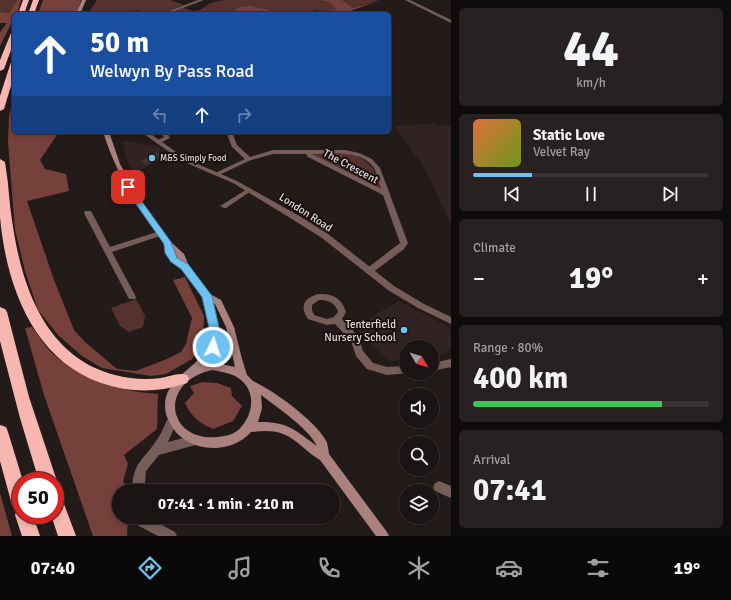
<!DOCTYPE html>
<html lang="en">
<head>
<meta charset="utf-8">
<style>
  body { margin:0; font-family:Signika,sans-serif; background:#272122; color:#f1f3f6; height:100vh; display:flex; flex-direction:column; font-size:15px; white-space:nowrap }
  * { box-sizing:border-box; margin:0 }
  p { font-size:13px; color:#9f9ea0 }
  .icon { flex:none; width:22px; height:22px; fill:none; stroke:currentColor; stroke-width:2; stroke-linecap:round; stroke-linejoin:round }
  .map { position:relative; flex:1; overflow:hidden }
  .drawer { display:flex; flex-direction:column; gap:8px; padding:8px; background:#0e0b0b; width:280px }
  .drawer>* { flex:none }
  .guide { position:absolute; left:12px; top:12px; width:379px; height:122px; border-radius:6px; box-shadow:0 2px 6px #0003,0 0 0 1px #383334; background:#1a4fa0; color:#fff; overflow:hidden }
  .needle { width:26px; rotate:128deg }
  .tools { position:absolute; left:399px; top:340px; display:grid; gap:8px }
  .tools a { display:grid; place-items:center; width:40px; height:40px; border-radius:50%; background:#1a1414; box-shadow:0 2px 6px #0003,0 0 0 1px #383334; font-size:20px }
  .speed { position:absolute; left:12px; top:472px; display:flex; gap:8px; font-size:20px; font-weight:700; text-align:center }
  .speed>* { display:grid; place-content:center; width:52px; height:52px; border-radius:50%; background:#1a1414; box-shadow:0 2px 6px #0003,0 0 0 1px #383334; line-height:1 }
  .speed .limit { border:6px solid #d22; background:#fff; color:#111 }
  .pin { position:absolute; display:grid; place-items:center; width:34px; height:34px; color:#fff; margin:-17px; border-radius:8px; box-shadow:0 2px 6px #0006 }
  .me { position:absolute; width:44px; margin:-22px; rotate:4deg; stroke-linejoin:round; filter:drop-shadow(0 0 3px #0008) }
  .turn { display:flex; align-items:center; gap:14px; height:84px; padding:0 12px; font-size:18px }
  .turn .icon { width:52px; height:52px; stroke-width:2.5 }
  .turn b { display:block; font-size:28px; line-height:34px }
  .lanes { display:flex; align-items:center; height:38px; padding:0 12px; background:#0003; justify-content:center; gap:20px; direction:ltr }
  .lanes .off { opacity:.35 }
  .big { font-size:30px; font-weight:800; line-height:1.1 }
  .drawer .tile { flex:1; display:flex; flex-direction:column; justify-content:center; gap:6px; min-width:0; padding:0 14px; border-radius:6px; background:#272122 }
  .drawer .dial { align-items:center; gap:0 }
  .dial b { font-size:52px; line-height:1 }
  .song { display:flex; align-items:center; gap:12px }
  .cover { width:48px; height:48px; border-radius:6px; background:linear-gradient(135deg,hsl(20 70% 55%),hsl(80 70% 35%)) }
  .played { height:4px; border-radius:2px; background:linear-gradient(90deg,#6dc2f3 25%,#383334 25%) }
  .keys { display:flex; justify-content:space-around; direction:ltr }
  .heat { display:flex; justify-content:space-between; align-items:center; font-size:22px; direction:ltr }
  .charge { height:6px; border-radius:3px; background:linear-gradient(90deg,#34c759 80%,#383334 0) }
  .trip { position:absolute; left:112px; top:484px; width:228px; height:40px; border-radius:20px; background:#1a1414; box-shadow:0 2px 6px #0003,0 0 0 1px #383334; font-weight:800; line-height:40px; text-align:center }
  .tab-bar { display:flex; height:64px; justify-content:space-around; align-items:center; background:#0a0808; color:#9f9ea0 }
  .tab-bar .icon { width:28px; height:28px }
  .tab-bar .on { color:#6dc2f3 }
  .tab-bar b { font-size:18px; color:#f1f3f6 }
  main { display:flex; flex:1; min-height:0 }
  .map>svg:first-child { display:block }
  .built { fill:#312322 }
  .green { fill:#55322e }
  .forest { fill:#76403b }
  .building { fill:#3b3231 }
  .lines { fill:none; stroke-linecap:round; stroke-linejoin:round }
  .minor { fill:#775d5a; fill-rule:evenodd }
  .tertiary { fill:#775d5a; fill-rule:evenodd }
  .secondary { fill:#aa817d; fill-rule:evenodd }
  .motorway { fill:#f7b7b0; fill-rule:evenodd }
  .route { fill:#6dc2f3; stroke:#477e9e }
  .poi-dot { fill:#6dc2f3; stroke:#1a1211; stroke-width:1.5 }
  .labels { text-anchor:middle; stroke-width:4; stroke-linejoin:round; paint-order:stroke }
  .far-poi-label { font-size:9px; fill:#dfd9d8; stroke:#1a1211; text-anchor:start }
  .street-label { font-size:11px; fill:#dfd9d8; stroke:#1a1211 }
  .poi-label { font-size:11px; fill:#dfd9d8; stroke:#1a1211; text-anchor:end }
</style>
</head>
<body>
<main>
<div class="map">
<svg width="451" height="536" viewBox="0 0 451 536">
  <rect width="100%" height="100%" fill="#231b1a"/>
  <!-- built -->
  <g class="built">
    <polygon points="436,123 438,125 451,126 451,225 425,169 395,126"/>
    <polygon points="122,141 157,146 167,155 132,175"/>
    <polygon points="399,301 449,327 451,332 451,348 447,353 432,359 432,347 406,347 406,360 390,361 354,327"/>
  </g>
  <!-- green -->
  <g class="green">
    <polygon points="0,0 17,0 9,13 0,12"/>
    <path d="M97,0h73l14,5c-14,5 -34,16 -47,5l-16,4h-33z"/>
    <polygon points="224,0 320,0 329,2 336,9 330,12 315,10 306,14 277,14 269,10 235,12 240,13 239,14 168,14 183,8 193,11 200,10 210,3"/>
    <polygon points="342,0 378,0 353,8"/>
    <path d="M344,153c22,3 34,16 37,37l-67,-34 1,-2z"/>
    <polygon points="136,299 145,316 143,327 129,332 120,326 111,308"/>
  </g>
  <!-- forest -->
  <g class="forest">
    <polygon points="17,0 21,0 17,14 14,14 14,18 0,46 0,32 7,23 0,23 0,12 9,13"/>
    <polygon points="43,0 81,0 78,11 74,14 38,14"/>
    <path d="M320,0h22l11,8 28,-8 -39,14h-36c10,-7 20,1 30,-5l-7,-7z"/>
    <polygon points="250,6 269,10 277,14 239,14 234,11 240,7"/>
    <polygon points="14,94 14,132 59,132 40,160 45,169 66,174 69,191 27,201 54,280 74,330 85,342 117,369 136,371 167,359 181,352 186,344 192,318 173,280 185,277 204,316 203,344 192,359 166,374 151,376 102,368 82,356 58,335 38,310 25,271 15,230 8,142 9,117"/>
    <path d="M32,327c7,9 13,20 21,27 30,27 66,37 105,40l-1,35 -33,26 4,9 -5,17 6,10h-10v26h9l-1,19h-34l-49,-141 -19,-67z"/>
    <path d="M203,382l14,1 14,5 1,8 10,10 -9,15 -20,8c-14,-6 -21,-12 -28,-26l9,-10 -4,-7z"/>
    <polygon points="0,493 12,536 0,536"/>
  </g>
  <!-- building -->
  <polygon class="building" points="157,152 164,155 147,165 140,161"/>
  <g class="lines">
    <!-- minor -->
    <g class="minor">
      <polygon points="198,0 204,0 167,14 161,14"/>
      <polygon points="405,0 410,0 451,20 451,23"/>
      <polygon points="161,132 167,132 170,138 160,143 156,143 156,141 164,137"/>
      <path d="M226,132h6l5,13 13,12 23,-7h72l14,3 13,6 8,9 28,75 -4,6 -32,24h-6l-1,-2 1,-2 34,-26 -17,-48 -75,-38 -2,-3h-33l-22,6 -32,15h-4v-2l30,-14 -13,-12zM312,154c19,0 50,-5 62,14 3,6 5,14 7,21z"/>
      <polygon points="249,188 251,189 251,191 226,208 224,208 220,206"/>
      <polygon points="85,211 91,211 110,247 160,231 164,233 163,235 112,252 136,297 135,299 129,299 84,213"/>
      <path d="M318,294c14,-1 24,4 28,18l-4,7 16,17 5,15 10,12 14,4 19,-1v7h3l-22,2 -20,-6 -11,-13 -5,-15 -16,-17 -8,1 -19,-6c-8,-13 -5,-20 10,-25zM319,300c9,0 16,2 19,12l-4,5 -7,2 -13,-4 -2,-5v-5z"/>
      <polygon points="451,359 451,367 432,371 432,363"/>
      <path d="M173,414l4,2 1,3 -10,23 27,-7 4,1 1,4 -1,4 -40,11 -13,16 -2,20h-12c1,-29 10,-29 24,-50 6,-8 9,-17 13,-25z"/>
      <polygon points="439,481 451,486 451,498 435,491 433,487 435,483"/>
      <polygon points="133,517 147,517 175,532 177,536 158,536 139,526"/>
    </g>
    <!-- tertiary -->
    <polygon class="tertiary" points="141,132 148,132 186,159 237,181 301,217 328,234 394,286 424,304 451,317 451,324 418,308 388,290 322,238 295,221 233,183 182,161"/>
    <!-- secondary -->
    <g class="secondary">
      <polygon points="82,0 86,0 80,14 76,14"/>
      <path d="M103,132h6l11,32 23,39 28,39 13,12 5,12 21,28 11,6 13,27 8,32 5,16 6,6c21,10 60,38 72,58 3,4 3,10 4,15l58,78 2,4h-13l-56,-76c-13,-7 -23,-21 -37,-26 -10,-4 -22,-3 -32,-2 -22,25 -69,20 -82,-11 -4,-7 -5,-16 -3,-24 7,-26 48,-37 44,-64 -1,-8 -4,-16 -5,-24 -1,-4 -1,-9 -2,-12 -2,-5 -16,-23 -20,-27 -3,-3 -7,-4 -10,-7 -5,-5 -7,-12 -9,-19 -26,-37 -47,-68 -61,-112zM174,252l6,9 -1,-1zM212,303l3,1 11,23 9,40 -23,-5 -5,1c20,-21 9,-35 5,-60zM212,370c6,1 12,2 18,4 24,8 27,34 12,52 -6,8 -15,10 -24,11 -52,5 -60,-55 -6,-67zM261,395c16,12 48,34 56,51 -22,-16 -30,-25 -59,-24l4,-14z"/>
    </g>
    <!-- motorway -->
    <g class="motorway">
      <polygon points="23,0 29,0 24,14 18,14"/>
      <polygon points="33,0 39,0 34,14 28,14"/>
      <polygon points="14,31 14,42 4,69 0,71 0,60 11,33"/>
      <polygon points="11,62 14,62 14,76 4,109 0,111 0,96"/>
      <path d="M0,159l5,3 1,7c3,17 3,34 6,51 9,65 33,137 103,155 15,4 31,5 46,3 8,-1 18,-6 26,-3l2,4 -2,4c-29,10 -57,10 -86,0 -69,-24 -95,-99 -101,-166 0,-19 0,-39 0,-58z"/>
      <polygon points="0,307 5,309 7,312 29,397 57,481 55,485 55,481 39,481 20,418 0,341"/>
      <polygon points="0,425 6,427 8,432 23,481 21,481 21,515 33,515 40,536 22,536 15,515 16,512 12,505 0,461"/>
      <polygon points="55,493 61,496 76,536 58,536 51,515 55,515"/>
    </g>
  </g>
  <!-- route -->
  <polygon class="route" points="125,185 130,185 171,242 177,258 188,264 212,296 220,332 217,350 209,350 208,347 210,332 202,297 181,269 171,262 165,253 164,244 124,187"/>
  <!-- markers -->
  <g class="poi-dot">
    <circle cx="152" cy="158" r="4"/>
    <circle cx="404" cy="330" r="4"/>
  </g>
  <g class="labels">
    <!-- far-poi labels -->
    <g class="far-poi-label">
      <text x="160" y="161">M&amp;S Simply Food</text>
    </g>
    <!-- street labels -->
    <g class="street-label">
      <text transform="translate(351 166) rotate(28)" y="4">The Crescent</text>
      <text transform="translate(306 212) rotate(33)" y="4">London Road</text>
    </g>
    <!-- poi labels -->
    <g class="poi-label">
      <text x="396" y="328">Tenterfield<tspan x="396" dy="13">Nursery School</tspan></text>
    </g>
  </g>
</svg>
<div class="tools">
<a><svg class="needle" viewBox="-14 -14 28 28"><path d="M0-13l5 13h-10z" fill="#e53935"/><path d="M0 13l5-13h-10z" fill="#9f9ea0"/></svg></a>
<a><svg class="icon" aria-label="sound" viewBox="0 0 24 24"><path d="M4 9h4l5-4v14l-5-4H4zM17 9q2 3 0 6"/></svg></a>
<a><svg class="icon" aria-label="search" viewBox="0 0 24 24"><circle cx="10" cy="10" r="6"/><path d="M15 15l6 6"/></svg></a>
<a><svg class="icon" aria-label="layers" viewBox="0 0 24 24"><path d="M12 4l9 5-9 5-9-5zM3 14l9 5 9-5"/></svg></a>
</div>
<div class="speed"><div class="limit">50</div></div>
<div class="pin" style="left:128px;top:187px;background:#d93025"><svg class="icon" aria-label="arrive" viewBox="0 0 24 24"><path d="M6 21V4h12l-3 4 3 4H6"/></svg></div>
<svg class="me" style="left:213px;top:347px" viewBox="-20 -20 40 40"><circle r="17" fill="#6dc2f3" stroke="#fff" stroke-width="3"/><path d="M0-11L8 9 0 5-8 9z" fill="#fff"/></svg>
<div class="trip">07:41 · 1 min · 210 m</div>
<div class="guide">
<div class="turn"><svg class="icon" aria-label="ahead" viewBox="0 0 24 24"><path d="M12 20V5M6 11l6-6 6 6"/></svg><div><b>50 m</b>Welwyn By Pass Road</div></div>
<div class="lanes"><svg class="icon off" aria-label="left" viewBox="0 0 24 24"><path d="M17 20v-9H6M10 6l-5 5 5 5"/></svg><svg class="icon" aria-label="ahead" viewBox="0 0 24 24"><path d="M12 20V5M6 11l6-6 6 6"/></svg><svg class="icon off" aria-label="right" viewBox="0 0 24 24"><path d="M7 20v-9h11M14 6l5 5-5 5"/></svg></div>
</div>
</div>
<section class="drawer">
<div class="tile dial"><b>44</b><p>km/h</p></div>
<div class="tile">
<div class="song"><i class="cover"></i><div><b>Static Love</b><p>Velvet Ray</p></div></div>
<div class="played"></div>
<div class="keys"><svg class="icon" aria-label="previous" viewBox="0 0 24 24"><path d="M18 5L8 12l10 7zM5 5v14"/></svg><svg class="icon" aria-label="pause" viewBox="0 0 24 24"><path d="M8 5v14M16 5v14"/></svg><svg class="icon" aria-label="next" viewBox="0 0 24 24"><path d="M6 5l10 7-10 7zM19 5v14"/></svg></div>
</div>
<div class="tile"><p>Climate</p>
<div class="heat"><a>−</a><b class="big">19°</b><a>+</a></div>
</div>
<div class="tile"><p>Range · 80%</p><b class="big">400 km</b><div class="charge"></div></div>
<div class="tile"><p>Arrival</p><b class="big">07:41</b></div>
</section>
</main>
<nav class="tab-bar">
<b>07:40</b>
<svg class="icon on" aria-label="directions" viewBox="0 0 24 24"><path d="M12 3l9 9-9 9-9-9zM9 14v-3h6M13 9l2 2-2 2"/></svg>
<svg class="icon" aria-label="music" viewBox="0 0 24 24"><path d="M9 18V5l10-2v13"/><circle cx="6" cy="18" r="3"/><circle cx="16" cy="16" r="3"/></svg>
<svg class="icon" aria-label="phone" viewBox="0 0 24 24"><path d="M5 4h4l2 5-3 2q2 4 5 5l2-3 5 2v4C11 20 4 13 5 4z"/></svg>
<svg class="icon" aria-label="climate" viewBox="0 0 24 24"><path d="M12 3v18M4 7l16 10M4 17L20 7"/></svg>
<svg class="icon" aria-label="car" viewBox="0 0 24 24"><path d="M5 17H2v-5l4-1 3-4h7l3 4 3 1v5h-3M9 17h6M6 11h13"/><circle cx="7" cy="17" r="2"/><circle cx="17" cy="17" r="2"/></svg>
<svg class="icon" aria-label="filters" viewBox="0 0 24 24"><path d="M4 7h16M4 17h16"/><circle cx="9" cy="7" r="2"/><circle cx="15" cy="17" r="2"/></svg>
<b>19°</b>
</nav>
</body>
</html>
